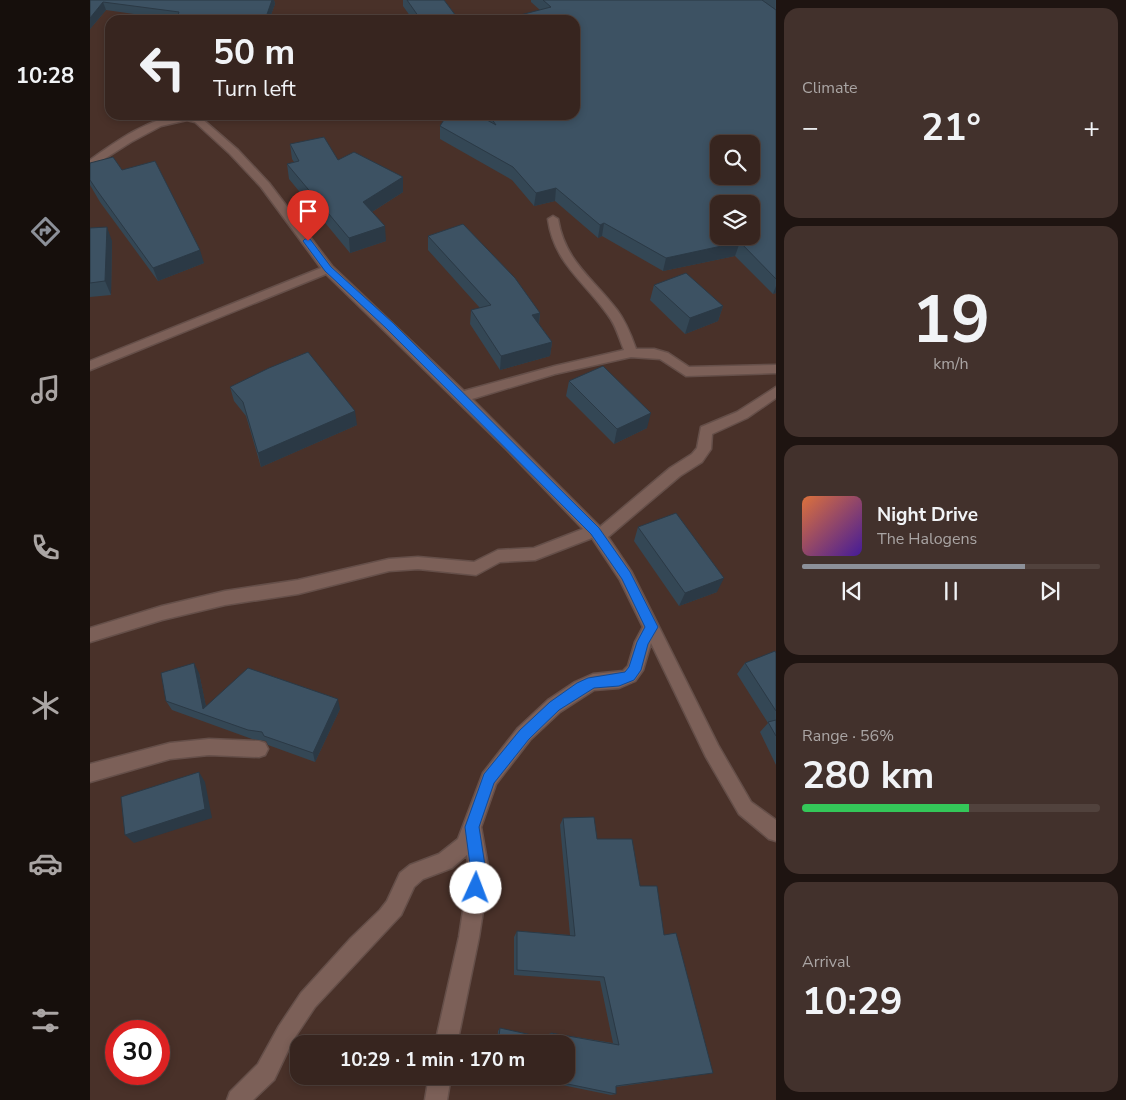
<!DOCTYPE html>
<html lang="en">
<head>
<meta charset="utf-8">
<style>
  body { margin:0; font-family:"Nunito Sans",sans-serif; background:#42312c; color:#f1f3f6; height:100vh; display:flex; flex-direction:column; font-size:19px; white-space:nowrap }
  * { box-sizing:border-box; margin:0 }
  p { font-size:16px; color:#aaa5a4 }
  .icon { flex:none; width:28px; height:28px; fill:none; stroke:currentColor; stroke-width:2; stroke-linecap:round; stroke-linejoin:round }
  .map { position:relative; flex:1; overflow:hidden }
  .side { display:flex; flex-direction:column; gap:8px; padding:8px; background:#1e1411; width:350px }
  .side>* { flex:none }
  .hud { position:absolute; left:15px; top:15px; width:475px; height:105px; border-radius:15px; box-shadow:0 2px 8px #0003,0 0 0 1px #51423d; background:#37251f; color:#f1f3f6; overflow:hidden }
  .buttons { position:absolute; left:620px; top:135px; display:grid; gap:10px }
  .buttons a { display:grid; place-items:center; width:50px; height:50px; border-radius:10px; background:#37251f; box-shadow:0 2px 8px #0003,0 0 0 1px #51423d; font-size:25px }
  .speed { position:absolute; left:15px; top:1020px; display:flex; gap:10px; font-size:25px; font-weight:700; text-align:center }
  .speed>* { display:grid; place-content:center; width:65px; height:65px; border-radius:50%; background:#37251f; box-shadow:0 2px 8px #0003,0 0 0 1px #51423d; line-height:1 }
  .speed .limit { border:8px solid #d22; background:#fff; color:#111 }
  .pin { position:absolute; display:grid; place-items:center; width:42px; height:42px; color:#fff; margin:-51px -21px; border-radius:50% 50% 50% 0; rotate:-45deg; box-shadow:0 0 5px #0007 }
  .pin .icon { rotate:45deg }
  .me { position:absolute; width:55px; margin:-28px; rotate:2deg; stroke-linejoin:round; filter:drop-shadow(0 0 4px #0008) }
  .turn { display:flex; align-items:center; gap:18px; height:105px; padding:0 25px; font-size:22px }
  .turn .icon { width:65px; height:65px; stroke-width:2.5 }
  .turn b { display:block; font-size:35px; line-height:42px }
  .big { font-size:38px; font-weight:700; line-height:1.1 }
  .side .card { flex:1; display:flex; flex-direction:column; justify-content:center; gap:8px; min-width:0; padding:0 18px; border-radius:15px; background:#42312c }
  .side .dial { align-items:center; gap:0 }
  .dial b { font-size:65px; line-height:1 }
  .song { display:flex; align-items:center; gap:15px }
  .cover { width:60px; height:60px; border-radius:8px; background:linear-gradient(135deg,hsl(20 70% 55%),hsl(260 70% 35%)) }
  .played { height:5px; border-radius:2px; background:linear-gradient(90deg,#8c9099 75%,#51423d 75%) }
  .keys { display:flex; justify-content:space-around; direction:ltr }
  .heat { display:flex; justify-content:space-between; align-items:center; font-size:28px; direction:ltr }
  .charge { height:8px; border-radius:4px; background:linear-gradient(90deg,#34c759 56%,#51423d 0) }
  .trip { position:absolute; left:200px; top:1035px; width:285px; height:50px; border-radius:15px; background:#37251f; box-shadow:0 2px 8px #0003,0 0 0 1px #51423d; font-weight:700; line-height:50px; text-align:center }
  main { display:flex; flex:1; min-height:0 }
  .menu { display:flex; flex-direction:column; width:90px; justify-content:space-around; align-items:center; background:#160f0c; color:#aaa5a4 }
  .menu .icon { width:35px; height:35px }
  .menu .active { color:#8c9099 }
  .menu b { font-size:22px; color:#f1f3f6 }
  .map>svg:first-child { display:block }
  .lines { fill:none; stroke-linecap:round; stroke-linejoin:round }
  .minor-casing { stroke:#654f49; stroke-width:3 }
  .minor { fill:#7c6058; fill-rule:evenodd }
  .wall { fill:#344755 }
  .shaded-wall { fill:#2b3945 }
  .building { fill:#3d5263; stroke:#2b3945; fill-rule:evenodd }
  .route { fill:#1a73e8; stroke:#114b97 }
</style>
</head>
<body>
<main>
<nav class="menu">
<b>10:28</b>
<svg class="icon active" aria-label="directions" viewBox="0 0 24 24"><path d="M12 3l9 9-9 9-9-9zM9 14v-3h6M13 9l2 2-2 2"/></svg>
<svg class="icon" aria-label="music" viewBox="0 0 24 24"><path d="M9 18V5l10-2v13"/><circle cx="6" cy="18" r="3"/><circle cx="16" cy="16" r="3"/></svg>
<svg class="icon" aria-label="phone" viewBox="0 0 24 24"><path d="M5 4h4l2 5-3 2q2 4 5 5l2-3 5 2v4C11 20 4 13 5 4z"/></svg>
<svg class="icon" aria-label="climate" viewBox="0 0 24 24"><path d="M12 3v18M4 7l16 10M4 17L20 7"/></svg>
<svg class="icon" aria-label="car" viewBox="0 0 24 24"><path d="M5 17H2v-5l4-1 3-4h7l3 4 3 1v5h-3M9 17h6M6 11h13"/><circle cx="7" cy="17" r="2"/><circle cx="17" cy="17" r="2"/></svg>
<svg class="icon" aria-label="filters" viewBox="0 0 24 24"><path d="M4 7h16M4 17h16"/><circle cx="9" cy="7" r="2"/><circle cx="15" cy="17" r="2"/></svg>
</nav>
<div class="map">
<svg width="686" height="1100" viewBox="0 0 686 1100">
  <rect width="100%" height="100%" fill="#493129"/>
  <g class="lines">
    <!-- minor casing -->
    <g class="minor-casing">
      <g id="minor">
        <path d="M91,115l20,3 37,32 31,33 63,83 132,125 91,-25 69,-16c-5,-12 -8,-25 -16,-35 -24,-34 -54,-52 -60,-96l5,-3 5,3c7,43 35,59 59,91 9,12 14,25 19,39h18l14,4 21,14 87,-2v8l-90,3 -26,-17 -29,-2 -76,17 -83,25 128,128 70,-59 22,-14 5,-6 4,-21 36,-15 39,-25v11l-29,20 -35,16 -1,15 -9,13 -22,14 -72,61 23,34 87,174 33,57 25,18v21l-7,-2 -30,-25 -33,-57 -55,-114 -8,27 -8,11 -16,7 -25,2 -34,22 -30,28 -34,44 -15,43 8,45 -10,65 -22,107h-22l24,-107 10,-65 -2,-17 -15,13 -29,11 -9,8 -13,28 -86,92 -22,33 -19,40 -21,20h-26l3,-8 28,-28 21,-38 22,-33 50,-55 29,-28 7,-9 13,-28 10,-8 29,-11 19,-15 25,-66 35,-45 30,-28 27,-18 18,-8 30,-3 5,-5 7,-24 8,-15 -23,-47 -28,-42 -57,22 -35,2 -24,13 -58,-6 -29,2 -91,23 -73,11 -63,15 -72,22v-14l72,-22 63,-15 73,-11 91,-21 29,-2 56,5 24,-12 36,-2 49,-19 -77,-80 -180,-175 -236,96v-9l231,-93 -60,-81 -31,-33 -35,-32 -8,-2 -26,6 -30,16 -41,26v-8c27,-19 57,-41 91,-45z"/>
        <polygon points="119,739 169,741 175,743 178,749 175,755 169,757 119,755 80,759 0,782 0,764 80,743"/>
        <polygon points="339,1076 361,1076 357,1100 335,1100"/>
      </g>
    </g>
    <!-- minor -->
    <use href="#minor" class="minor"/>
  </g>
  <!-- wall -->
  <g class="wall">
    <polygon points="0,0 184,0 185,4 179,20 86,20 16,10 0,29"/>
    <polygon points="313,0 354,0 369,20 323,20 313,6"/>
    <polygon points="441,0 686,0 686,293 683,294 645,256 573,271 512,236 508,238 465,201 444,206 422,180 350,139 350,126 390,116 389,115 485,115 450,10 441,2"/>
    <polygon points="200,144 248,160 313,192 282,212 296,241 260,253 199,179 197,164 204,162 202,159"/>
    <polygon points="0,163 32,170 114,263 68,281 10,202 0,185"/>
    <polygon points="0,228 22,241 21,295 0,297"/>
    <polygon points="338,236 450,313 449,324 462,342 460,356 410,370 380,324 381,310 390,308 338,250"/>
    <polygon points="564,285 633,306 628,321 595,334 560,300"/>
    <polygon points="479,381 557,428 524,444 476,396"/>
    <polygon points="140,387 267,425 171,467 156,416 144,401"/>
    <polygon points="548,527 627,592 589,606 544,541"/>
    <polygon points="686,653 686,765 670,732 678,723 647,674 655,663"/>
    <polygon points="109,673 116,707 250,709 225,762 178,745 176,741 162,739 82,710 76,701"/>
    <polygon points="473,818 507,839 550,886 574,935 623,1073 526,1087 526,1094 521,1095 428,1076 476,1076 476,1044 407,1044 408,1031 410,1028 457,1038 457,1035 461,1033 523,1043 510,981 424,975 424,937 427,931 480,935 470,825"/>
  </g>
  <!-- shaded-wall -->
  <g class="shaded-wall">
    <polygon points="182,0 184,0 185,4 179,20 175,20"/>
    <polygon points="13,2 16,10 0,29 0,18"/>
    <polygon points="313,177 313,192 274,217 273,202"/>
    <polygon points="466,188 465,201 444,206 446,193"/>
    <polygon points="514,223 512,236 508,238 510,225"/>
    <polygon points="295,226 296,241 260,253 259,238"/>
    <polygon points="17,227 22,241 21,295 15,281"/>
    <polygon points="650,242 645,256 573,271 576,258"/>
    <polygon points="110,250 114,263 68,281 63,268"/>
    <polygon points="686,286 686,293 683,294"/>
    <polygon points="633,306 628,321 595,334 600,318"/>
    <polygon points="450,313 448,327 442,315"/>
    <polygon points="462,342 460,356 410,370 411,356"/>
    <polygon points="265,411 267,425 171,467 168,453"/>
    <polygon points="561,413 557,428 524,444 527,429"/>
    <polygon points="634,578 627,592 589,606 595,593"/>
    <polygon points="104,663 109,673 118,716 113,709"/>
    <polygon points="248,699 250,709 225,762 223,753"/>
    <polygon points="109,772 115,782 122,818 44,843 35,835"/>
  </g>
  <!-- building -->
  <g class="building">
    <polygon points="0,0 182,0 175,20 86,20 89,12 13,2 0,18"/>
    <polygon points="317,0 354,0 369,20 331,20"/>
    <path d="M453,0h219l14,10v269l-36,-37 -74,16 -62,-35 -4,2 -44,-37 -20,5 -23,-26 -73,-41 7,-11h31l18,10 -7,-10h86v-95h-74l50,-13zM629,144h32v32h-32zM629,204h32v32h-32z"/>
    <polygon points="234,137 248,160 264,152 313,177 273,202 295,226 259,238 197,164 209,161 200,144"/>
    <polygon points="23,157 32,170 65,161 110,250 63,268 6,189 0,180 0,163"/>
    <polygon points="373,224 425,278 450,313 442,315 462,342 411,356 381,310 401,305 338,236"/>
    <polygon points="17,227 15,281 0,283 0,228"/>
    <polygon points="596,273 633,306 600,318 564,285"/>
    <polygon points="218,352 265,411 168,453 153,402 140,387 179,368"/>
    <polygon points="513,366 561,413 527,429 479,381"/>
    <polygon points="586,513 634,578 595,593 548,527"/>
    <polygon points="685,651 686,653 686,711 655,663"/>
    <polygon points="104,663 113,709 158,668 248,699 223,753 174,736 172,732 158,730 76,701 71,673"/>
    <polygon points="686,720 686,736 678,722"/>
    <polygon points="109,772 115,809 35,835 31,797"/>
    <polygon points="504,817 507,839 542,839 550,886 567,886 574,935 586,933 623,1073 526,1086 526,1094 439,1076 476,1076 476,1044 408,1044 410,1028 460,1039 461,1033 529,1045 514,977 427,970 427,931 485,936 473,818"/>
  </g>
  <!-- route -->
  <polygon class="route" points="215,239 220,239 241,267 303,323 509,528 540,572 568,627 558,644 551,670 544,680 529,686 504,688 469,710 439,739 404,783 389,827 396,872 392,893 386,895 381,893 379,888 381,872 375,827 394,774 430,730 460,702 487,683 498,678 535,672 539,667 547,642 555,627 532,579 501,534 296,328 235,271 213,241"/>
</svg>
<div class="buttons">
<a><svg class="icon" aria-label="search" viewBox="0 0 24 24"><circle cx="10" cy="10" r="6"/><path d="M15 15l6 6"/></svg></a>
<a><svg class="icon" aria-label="layers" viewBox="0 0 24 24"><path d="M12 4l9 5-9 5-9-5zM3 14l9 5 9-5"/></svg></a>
</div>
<div class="speed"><div class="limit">30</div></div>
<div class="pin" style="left:218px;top:241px;background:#d93025"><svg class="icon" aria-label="arrive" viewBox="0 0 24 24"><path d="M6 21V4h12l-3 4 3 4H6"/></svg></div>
<svg class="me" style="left:386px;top:888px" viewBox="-20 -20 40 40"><circle r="19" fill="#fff"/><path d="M0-13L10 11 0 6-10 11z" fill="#1a73e8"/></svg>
<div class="trip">10:29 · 1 min · 170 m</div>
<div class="hud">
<div class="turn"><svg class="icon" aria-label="left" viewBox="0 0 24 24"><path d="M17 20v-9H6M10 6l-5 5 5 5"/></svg><div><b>50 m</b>Turn left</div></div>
</div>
</div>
<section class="side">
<div class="card"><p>Climate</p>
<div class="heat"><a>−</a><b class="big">21°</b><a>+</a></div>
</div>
<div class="card dial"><b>19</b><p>km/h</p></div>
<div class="card">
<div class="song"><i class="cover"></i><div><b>Night Drive</b><p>The Halogens</p></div></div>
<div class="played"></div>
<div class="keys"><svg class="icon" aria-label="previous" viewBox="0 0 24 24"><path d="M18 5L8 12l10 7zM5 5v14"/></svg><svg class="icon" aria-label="pause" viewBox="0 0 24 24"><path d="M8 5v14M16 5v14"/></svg><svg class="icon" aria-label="next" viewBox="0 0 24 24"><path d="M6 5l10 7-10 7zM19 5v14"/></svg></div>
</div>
<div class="card"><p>Range · 56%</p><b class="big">280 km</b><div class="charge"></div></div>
<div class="card"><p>Arrival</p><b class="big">10:29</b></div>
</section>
</main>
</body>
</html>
